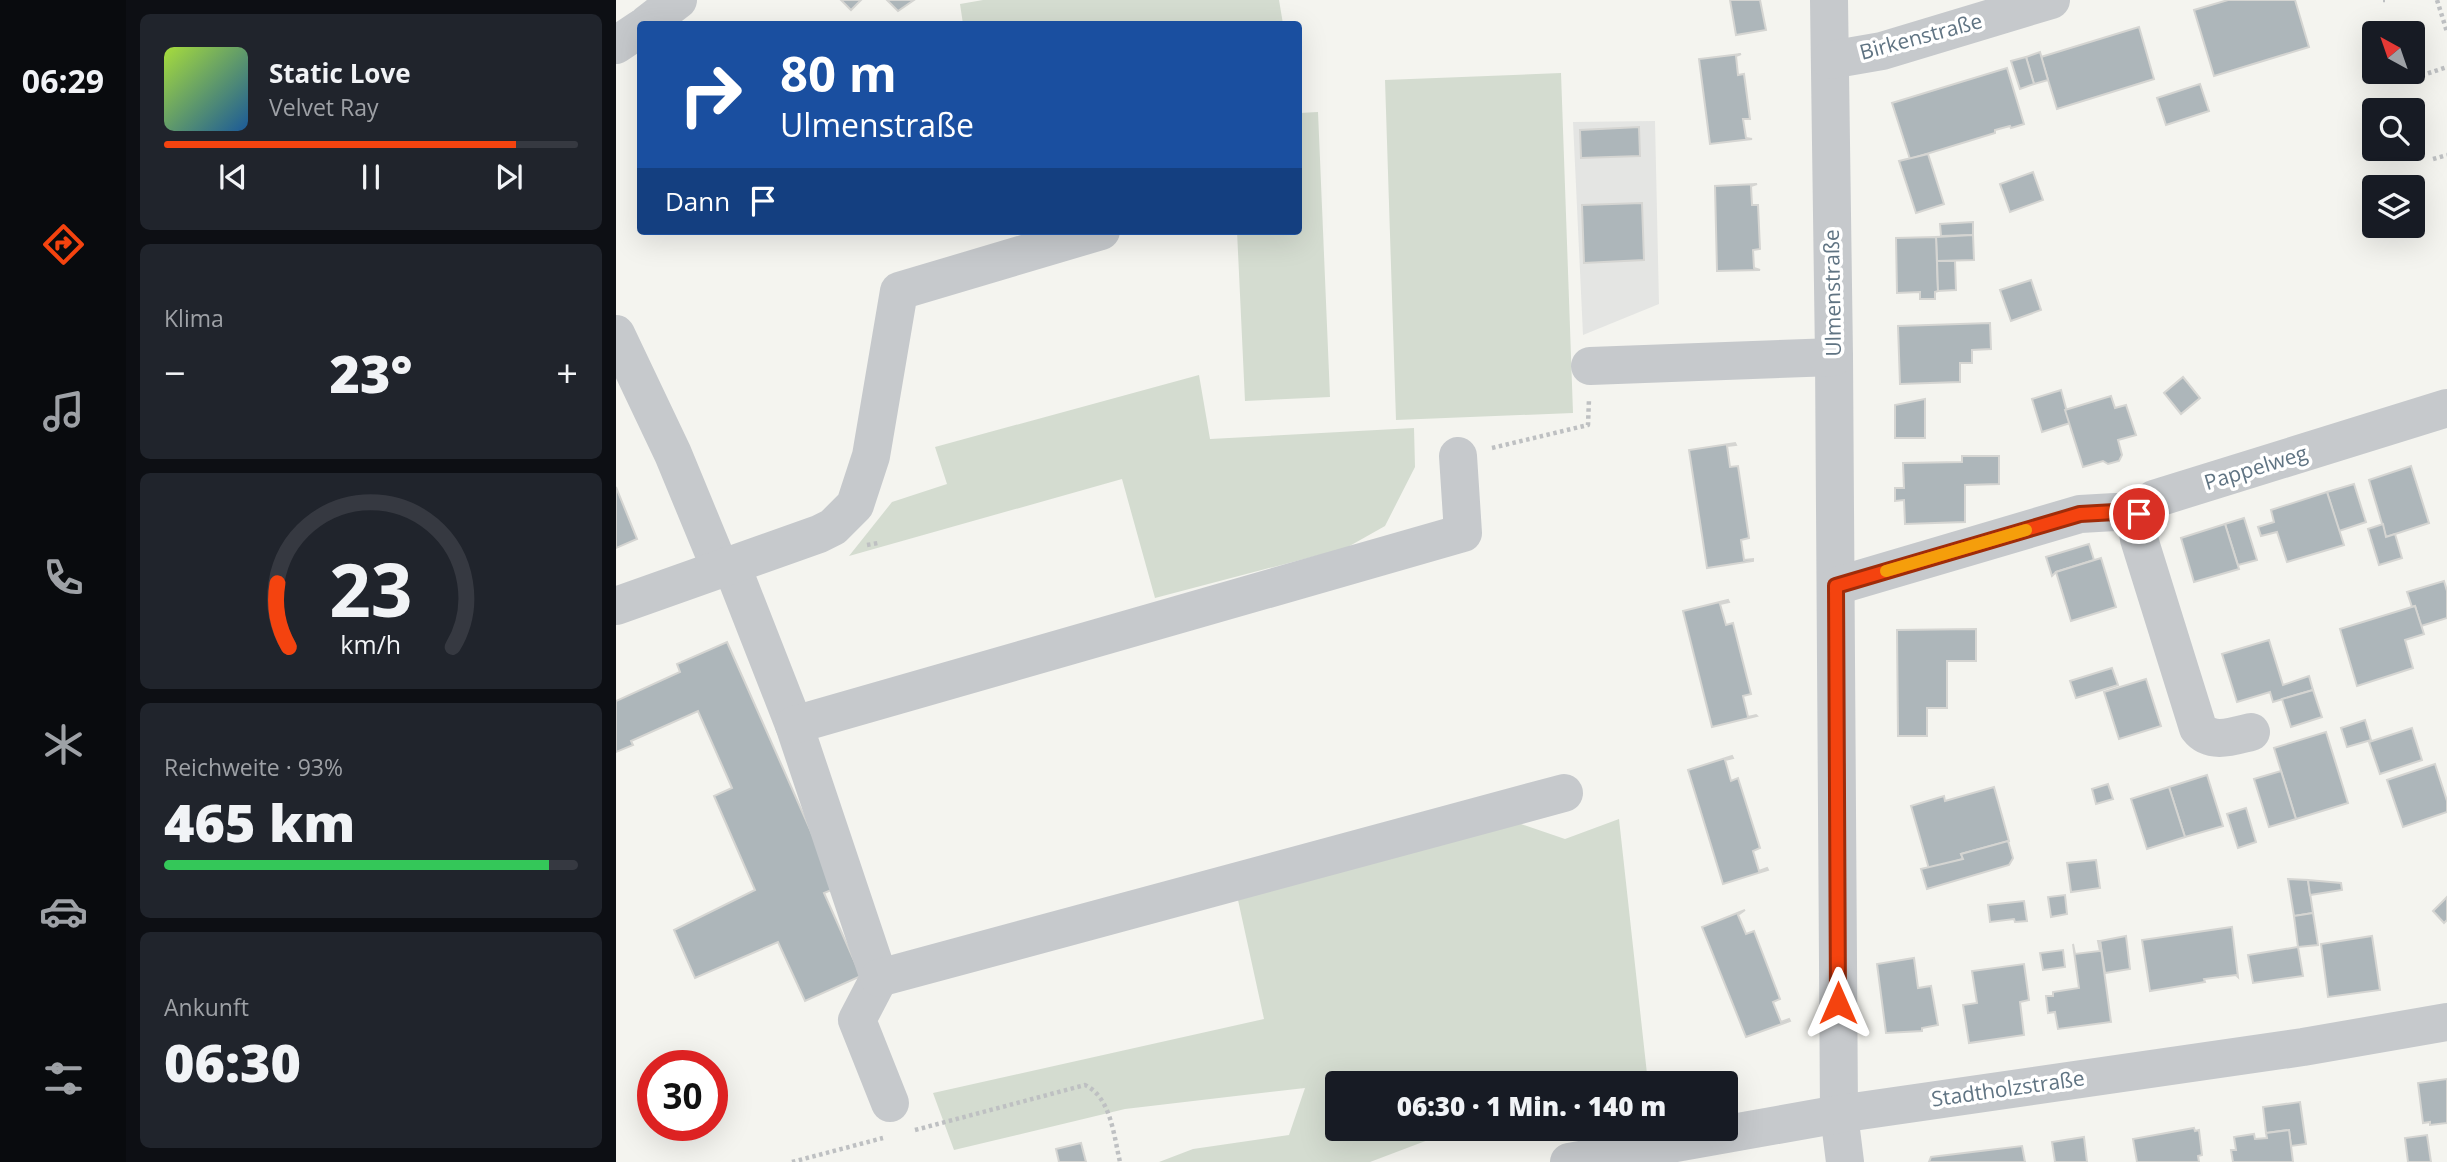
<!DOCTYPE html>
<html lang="de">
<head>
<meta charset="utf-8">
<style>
  body { margin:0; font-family:"Open Sans",sans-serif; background:#20242c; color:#f1f3f6; height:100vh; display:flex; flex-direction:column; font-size:26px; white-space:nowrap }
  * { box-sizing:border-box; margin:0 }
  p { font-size:23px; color:#9ea1a6 }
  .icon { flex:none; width:38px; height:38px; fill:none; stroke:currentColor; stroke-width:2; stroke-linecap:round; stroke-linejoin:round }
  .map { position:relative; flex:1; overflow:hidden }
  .details { display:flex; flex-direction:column; gap:14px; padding:14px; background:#0d0f14; width:490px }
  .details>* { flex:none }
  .banner { position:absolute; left:21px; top:21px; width:665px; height:214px; border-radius:7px; box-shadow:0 7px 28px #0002; background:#1a4fa0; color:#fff; overflow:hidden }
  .needle { width:46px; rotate:320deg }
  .buttons { position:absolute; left:1746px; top:21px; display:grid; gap:14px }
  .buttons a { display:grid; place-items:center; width:63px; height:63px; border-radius:7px; background:#171b24; box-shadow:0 7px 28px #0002; font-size:35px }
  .speed { position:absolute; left:21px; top:1050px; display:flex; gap:14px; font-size:35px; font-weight:700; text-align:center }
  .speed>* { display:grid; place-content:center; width:91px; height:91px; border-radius:50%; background:#171b24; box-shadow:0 7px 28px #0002; line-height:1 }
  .speed .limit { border:10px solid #d22; background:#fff; color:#111 }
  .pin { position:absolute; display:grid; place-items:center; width:60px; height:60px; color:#fff; margin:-30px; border:4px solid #fff; border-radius:50%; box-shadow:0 2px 7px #0007 }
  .me { position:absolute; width:77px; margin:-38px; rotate:0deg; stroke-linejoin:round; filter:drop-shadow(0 0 5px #0008) }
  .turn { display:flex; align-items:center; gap:24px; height:147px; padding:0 28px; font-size:32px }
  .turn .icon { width:91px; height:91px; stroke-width:2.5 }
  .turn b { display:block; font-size:49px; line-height:60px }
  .then { display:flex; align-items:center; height:66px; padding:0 28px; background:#0003; gap:14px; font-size:26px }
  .big { font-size:52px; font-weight:800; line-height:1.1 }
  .details .widget { flex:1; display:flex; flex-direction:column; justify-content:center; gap:10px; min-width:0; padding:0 24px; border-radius:10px; background:#20242c }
  .details .dial { align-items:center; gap:0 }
  .dial svg { height:182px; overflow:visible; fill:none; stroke:#363941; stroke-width:7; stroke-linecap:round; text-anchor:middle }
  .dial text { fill:#f1f3f6; stroke:none }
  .song { display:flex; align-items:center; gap:21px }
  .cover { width:84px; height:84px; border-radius:10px; background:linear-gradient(135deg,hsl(80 70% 55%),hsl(210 70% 35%)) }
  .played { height:7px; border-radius:4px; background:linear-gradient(90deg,#f4430f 85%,#363941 85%) }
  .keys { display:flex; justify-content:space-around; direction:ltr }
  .heat { display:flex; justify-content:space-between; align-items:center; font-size:38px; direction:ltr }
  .charge { height:10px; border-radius:5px; background:linear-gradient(90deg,#34c759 93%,#363941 0) }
  .trip { position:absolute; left:709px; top:1071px; width:413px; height:70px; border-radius:7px; background:#171b24; box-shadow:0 7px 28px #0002; font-weight:800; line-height:70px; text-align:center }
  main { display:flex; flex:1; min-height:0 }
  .tabs { display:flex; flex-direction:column; width:126px; justify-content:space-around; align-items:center; background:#090b0e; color:#9ea1a6 }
  .tabs .icon { width:49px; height:49px }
  .tabs .current { color:#f4430f }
  .tabs b { font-size:32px; color:#f1f3f6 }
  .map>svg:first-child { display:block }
  .built { fill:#e4e5e3 }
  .green { fill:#d4dcd0 }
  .building { fill:#adb6ba; stroke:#d5d5d2; stroke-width:2 }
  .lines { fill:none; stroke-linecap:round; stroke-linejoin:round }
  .path { stroke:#bec0c2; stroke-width:4.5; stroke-dasharray:3.5 3.5; stroke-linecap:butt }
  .minor { stroke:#c6c9cc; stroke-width:38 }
  .route-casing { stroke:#9f2c0a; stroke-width:18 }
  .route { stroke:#f4430f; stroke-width:12 }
  .slow { stroke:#f59e0b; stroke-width:12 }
  .labels { text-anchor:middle; stroke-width:7; stroke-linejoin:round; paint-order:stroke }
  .street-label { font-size:21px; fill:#607483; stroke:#fff }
</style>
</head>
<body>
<main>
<nav class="tabs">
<b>06:29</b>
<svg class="icon current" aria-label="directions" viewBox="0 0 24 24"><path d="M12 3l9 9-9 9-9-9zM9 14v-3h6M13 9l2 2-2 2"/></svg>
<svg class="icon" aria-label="music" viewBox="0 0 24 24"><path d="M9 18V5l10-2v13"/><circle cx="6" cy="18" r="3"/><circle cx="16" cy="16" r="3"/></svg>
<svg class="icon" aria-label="phone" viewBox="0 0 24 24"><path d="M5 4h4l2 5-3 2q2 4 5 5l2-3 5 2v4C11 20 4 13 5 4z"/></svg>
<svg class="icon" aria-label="climate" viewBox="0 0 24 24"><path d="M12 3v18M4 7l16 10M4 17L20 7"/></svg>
<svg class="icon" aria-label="car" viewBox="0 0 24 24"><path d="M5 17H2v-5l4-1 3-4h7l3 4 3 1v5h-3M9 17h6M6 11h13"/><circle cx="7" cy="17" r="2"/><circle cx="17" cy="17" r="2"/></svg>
<svg class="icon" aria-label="filters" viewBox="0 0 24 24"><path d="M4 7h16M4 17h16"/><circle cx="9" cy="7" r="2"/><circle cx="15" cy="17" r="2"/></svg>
</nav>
<section class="details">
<div class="widget">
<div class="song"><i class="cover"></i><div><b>Static Love</b><p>Velvet Ray</p></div></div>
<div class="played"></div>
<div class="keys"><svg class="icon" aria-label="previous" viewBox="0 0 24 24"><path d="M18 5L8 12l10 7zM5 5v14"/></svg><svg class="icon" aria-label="pause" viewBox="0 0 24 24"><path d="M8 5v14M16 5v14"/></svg><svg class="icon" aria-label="next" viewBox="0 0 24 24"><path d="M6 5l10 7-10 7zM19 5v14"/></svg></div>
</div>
<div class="widget"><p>Klima</p>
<div class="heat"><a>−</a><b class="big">23°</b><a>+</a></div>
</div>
<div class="widget dial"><svg viewBox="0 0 100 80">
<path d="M14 69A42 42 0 1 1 86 69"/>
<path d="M14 69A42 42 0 0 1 9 41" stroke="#f4430f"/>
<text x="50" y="56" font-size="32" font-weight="700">23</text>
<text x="50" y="72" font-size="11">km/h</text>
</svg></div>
<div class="widget"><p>Reichweite · 93%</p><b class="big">465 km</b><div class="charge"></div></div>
<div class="widget"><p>Ankunft</p><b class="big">06:30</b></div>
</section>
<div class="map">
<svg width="1831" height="1162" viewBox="0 0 1831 1162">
  <rect width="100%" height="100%" fill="#f4f4ef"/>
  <!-- built -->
  <polygon class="built" points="1039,121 1043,304 967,335 957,122"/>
  <!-- green -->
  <g class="green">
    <polygon points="367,0 663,0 667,24 347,24 344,4"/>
    <polygon points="945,73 957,413 780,420 769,80"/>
    <polygon points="702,112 714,397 629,401 621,231 682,231 683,113"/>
    <polygon points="583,375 594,439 798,428 799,467 769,526 730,548 539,598 506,479 233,556 276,502 331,484 319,447"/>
    <polygon points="1003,819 1032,1083 721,1083 721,1129 835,1129 828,1134 754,1162 543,1162 577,1149 673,1135 689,1088 509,1109 338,1150 317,1093 648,1019 622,900 899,822 949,839"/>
  </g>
  <!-- building -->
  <g class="building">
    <polygon points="225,0 245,0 235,10"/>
    <polygon points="271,0 298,0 282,11"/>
    <polygon points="1114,0 1144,0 1150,30 1120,35"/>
    <polygon points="1612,0 1679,0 1693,47 1598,76 1578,10"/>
    <polygon points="1523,27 1538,79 1441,109 1425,57"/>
    <polygon points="1424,52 1432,80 1418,84 1410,57"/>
    <polygon points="1125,54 1120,56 1122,75 1128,74 1134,119 1127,119 1130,138 1136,139 1094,144 1083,59"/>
    <polygon points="1410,57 1418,84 1404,89 1395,61"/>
    <polygon points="1391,68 1408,124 1395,128 1394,126 1379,130 1379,133 1294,159 1276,103"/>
    <polygon points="1584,84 1593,111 1550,125 1541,98"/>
    <polygon points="1023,127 1024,156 965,158 964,130"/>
    <polygon points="1312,154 1328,204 1300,213 1283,161"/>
    <polygon points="1417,172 1427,200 1394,212 1384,184"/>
    <polygon points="1141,184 1135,186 1136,205 1142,205 1144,249 1137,250 1138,268 1144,270 1101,271 1099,186"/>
    <polygon points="1026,203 1028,260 968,263 966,205"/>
    <polygon points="1357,222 1357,235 1325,236 1324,224"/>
    <polygon points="1357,235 1358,260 1321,261 1320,237"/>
    <polygon points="1320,237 1322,291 1319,292 1319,299 1304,299 1304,292 1281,293 1280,238"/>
    <polygon points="1321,261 1339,261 1340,290 1322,291"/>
    <polygon points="1415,280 1425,310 1395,321 1384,290"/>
    <polygon points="1374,323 1375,349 1356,350 1356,363 1344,363 1344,382 1284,384 1282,326"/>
    <polygon points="1567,377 1584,398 1565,414 1548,393"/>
    <polygon points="1445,390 1454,423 1426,432 1416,399"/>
    <polygon points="1495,396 1499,408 1510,405 1520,435 1502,440 1506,455 1503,461 1492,464 1487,461 1467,467 1449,410"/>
    <polygon points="1309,399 1309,438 1279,438 1279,405"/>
    <polygon points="1119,443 1120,445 1111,446 1114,467 1122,466 1133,538 1125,540 1128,560 1137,559 1137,561 1091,568 1073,450"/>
    <polygon points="1346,456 1383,456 1383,484 1349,485 1349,522 1289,524 1288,500 1279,501 1279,488 1288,488 1287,463 1346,462"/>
    <polygon points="1795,466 1813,523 1770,537 1753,480"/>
    <polygon points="1738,484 1750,522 1723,531 1711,492"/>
    <polygon points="0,487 21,539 0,548"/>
    <polygon points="1711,492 1728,545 1671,562 1661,532 1645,536 1642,527 1658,522 1655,510"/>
    <polygon points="1628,518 1641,560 1622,565 1609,524"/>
    <polygon points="1609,524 1623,569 1578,582 1565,538"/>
    <polygon points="1767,524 1770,537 1779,534 1786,558 1763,565 1752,529"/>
    <polygon points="1473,544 1478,560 1440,572 1436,576 1430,557"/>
    <polygon points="1485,558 1500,607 1455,621 1440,572"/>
    <polygon points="1828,581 1831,591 1831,618 1805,626 1799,606 1796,607 1791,592"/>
    <polygon points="1112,600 1113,602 1104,604 1110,625 1117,623 1135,694 1127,696 1132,717 1140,715 1141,716 1096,727 1067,611"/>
    <polygon points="1799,606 1808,634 1789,640 1797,668 1741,686 1724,629"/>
    <polygon points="1360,629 1360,661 1331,661 1331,708 1311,708 1311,736 1282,736 1281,630"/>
    <polygon points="1653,640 1667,685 1693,676 1697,690 1657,702 1654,692 1621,702 1606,654"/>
    <polygon points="111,642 220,888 208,893 245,976 189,1001 162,942 79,978 58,930 139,890 98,796 116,788 82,711 15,741 17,745 0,752 0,701 64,672 61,664"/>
    <polygon points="1496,668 1502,685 1460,698 1454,681"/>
    <polygon points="1530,679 1545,726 1503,739 1488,692"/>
    <polygon points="1697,690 1706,717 1675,727 1666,699"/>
    <polygon points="1749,720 1755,740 1731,747 1725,728"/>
    <polygon points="1796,728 1806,760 1764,774 1753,742"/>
    <polygon points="1710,732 1732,803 1680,819 1658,748"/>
    <polygon points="1116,756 1117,758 1109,760 1115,781 1122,778 1144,848 1137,851 1143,871 1151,868 1152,870 1107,884 1072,770"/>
    <polygon points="1819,764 1831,801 1831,812 1787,827 1771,780"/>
    <polygon points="1665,771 1680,819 1653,827 1638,779"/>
    <polygon points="1591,775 1607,826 1569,837 1553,787"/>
    <polygon points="1492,784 1497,799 1480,804 1476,789"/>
    <polygon points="1378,787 1393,841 1345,854 1347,859 1313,869 1295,806 1328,796 1329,801"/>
    <polygon points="1553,787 1569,837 1531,849 1515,799"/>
    <polygon points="1630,808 1640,842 1622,848 1611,814"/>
    <polygon points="1392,841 1397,858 1393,865 1311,889 1305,869 1347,859 1345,854"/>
    <polygon points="1480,860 1484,888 1455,892 1451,863"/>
    <polygon points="1672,879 1692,880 1697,913 1678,916"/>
    <polygon points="1692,880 1725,883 1726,890 1694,895"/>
    <polygon points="1449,895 1451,914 1435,917 1432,897"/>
    <polygon points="1831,897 1831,920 1828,923 1817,911"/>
    <polygon points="1408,901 1411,921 1399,922 1398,919 1374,922 1372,905"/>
    <polygon points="1129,910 1122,915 1130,934 1138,931 1164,999 1157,1002 1165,1022 1173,1019 1174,1021 1130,1037 1086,927"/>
    <polygon points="1697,913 1702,945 1682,947 1678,916"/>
    <polygon points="1616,927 1622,977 1620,975 1588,979 1589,982 1534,991 1526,940"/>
    <polygon points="1510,936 1514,969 1489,973 1484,941"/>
    <polygon points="1756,936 1764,990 1712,997 1705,944"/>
    <polygon points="1482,941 1484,941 1495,1022 1442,1029 1439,1012 1432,1013 1430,996 1437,996 1437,992 1463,988 1457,944 1459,954 1484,951"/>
    <polygon points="1682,947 1687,976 1637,983 1632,955"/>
    <polygon points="1447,950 1449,967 1427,970 1424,953"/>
    <polygon points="1298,958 1302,988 1315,986 1322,1025 1306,1028 1306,1031 1270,1033 1261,964"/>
    <polygon points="1408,964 1413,1000 1404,1002 1408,1035 1353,1043 1347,1005 1361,1003 1356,971"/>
    <polygon points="1831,1079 1831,1123 1814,1125 1814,1122 1807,1123 1802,1083"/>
    <polygon points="1684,1102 1690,1144 1675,1146 1673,1130 1650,1133 1647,1107"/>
    <polygon points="1578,1128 1579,1131 1583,1130 1586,1155 1582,1156 1583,1162 1521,1162 1517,1139"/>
    <polygon points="1673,1130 1677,1162 1617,1162 1615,1150 1620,1150 1618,1137 1638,1134 1639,1139 1651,1138 1650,1133"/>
    <polygon points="1811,1135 1815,1162 1792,1162 1789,1138"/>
    <polygon points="1468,1137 1471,1162 1439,1162 1436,1142"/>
    <polygon points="465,1143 470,1162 443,1162 440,1149"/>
    <polygon points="1406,1146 1409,1162 1313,1162 1315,1157"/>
  </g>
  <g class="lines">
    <!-- path -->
    <g class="path">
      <polyline points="1767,0 1769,0"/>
      <polyline points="1821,0 1831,32"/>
      <polyline points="1792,80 1831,67"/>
      <polyline points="1817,159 1831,155"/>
      <polyline points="876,448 972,425 973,399"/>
      <polyline points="251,545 262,543"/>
      <path d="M299,1130l170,-45c26,12 29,52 35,77"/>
      <polyline points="176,1162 267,1138"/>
    </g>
    <!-- minor -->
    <g class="minor">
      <polyline points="1213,0 1218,357 1223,1114 1229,1162"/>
      <polyline points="31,24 62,0"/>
      <polyline points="0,45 24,29"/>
      <polyline points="1214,60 1266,51 1435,0"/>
      <polyline points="0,334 57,454 104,568"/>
      <polyline points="974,366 1218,357"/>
      <polyline points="115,564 178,725 263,978 241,1020 274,1103"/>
      <polyline points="1220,586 1464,514 1499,512 1523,514"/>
      <polyline points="0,606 203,534 217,527 239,505 255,456 283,291 485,231"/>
      <polyline points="178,725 847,533 842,456"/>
      <path d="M1635,732c-17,4 -40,13 -53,-4l-59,-189c-4,-19 -1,-28 15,-40l293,-91"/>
      <polyline points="263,978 948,793"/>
      <polyline points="953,1162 1223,1114 1687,1047 1831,1022"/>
    </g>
  </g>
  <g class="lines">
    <!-- route casing -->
    <g class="route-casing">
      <polyline id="route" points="1222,1003 1220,586 1464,514 1499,512 1523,514"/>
    </g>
    <!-- route -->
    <use href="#route" class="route"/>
    <!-- slow -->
    <polyline class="slow" points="1270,571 1410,530"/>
  </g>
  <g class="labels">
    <!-- street labels -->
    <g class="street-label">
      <text transform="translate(1305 37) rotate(-15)" y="7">Birkenstraße</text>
      <text transform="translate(1217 293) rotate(-91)" y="7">Ulmenstraße</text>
      <text transform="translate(1640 468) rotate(-17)" y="7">Pappelweg</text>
      <text transform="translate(1392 1089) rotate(-8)" y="7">Stadtholzstraße</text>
    </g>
  </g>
</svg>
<div class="buttons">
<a><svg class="needle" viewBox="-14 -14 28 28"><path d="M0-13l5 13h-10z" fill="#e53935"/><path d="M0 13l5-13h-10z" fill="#9ea1a6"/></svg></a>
<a><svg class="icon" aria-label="search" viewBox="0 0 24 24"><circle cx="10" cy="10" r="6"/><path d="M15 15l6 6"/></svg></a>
<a><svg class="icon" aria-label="layers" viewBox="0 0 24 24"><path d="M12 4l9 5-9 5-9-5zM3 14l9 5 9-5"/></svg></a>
</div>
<div class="speed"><div class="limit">30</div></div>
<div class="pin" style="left:1523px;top:514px;background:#d93025"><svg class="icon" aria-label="arrive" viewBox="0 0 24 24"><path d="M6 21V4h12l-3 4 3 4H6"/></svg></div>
<svg class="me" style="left:1222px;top:1003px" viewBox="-20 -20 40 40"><path d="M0-17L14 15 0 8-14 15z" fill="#f4430f" stroke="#fff" stroke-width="4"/></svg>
<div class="trip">06:30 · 1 Min. · 140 m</div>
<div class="banner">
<div class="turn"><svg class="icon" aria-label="right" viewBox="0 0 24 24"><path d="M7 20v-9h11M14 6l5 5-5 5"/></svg><div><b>80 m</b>Ulmenstraße</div></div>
<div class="then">Dann<svg class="icon" aria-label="arrive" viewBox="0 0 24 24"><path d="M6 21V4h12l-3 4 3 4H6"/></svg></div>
</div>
</div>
</main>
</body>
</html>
